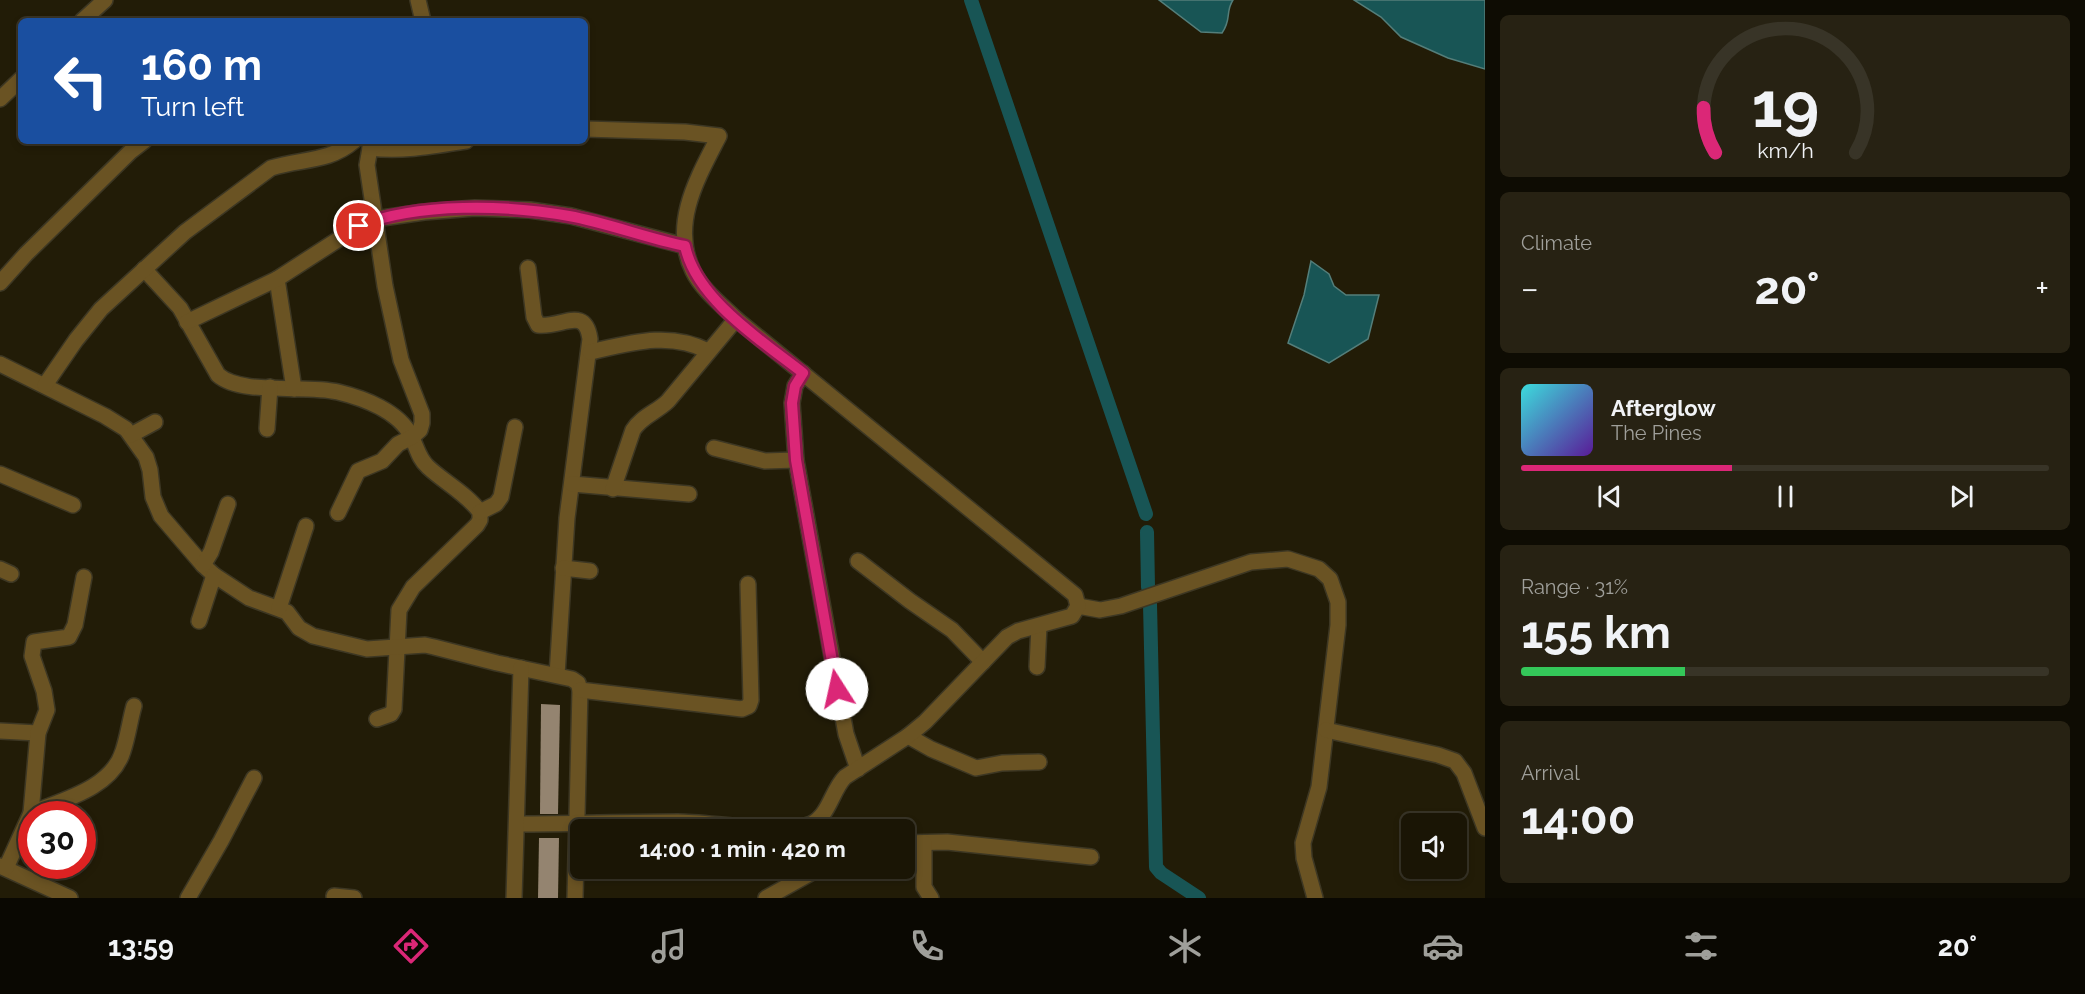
<!DOCTYPE html>
<html lang="en">
<head>
<meta charset="utf-8">
<style>
  body { margin:0; font-family:Raleway,sans-serif; background:#272213; color:#f1f3f6; height:100vh; display:flex; flex-direction:column; font-size:22px; white-space:nowrap }
  * { box-sizing:border-box; margin:0 }
  p { font-size:20px; color:#9f9f9a }
  .icon { flex:none; width:33px; height:33px; fill:none; stroke:currentColor; stroke-width:2; stroke-linecap:round; stroke-linejoin:round }
  .map { position:relative; flex:1; overflow:hidden }
  .drawer { display:flex; flex-direction:column; gap:15px; padding:15px; background:#0e0c03; width:600px }
  .drawer>* { flex:none }
  .hud { position:absolute; left:18px; top:18px; width:570px; height:126px; border-radius:9px; box-shadow:0 3px 9px #0003,0 0 0 2px #383427; background:#1a4fa0; color:#fff; overflow:hidden }
  .fabs { position:absolute; left:1401px; top:813px; display:grid; gap:12px }
  .fabs a { display:grid; place-items:center; width:66px; height:66px; border-radius:9px; background:#1a1505; box-shadow:0 3px 9px #0003,0 0 0 2px #383427; font-size:30px }
  .speed { position:absolute; left:18px; top:801px; display:flex; gap:12px; font-size:30px; font-weight:700; text-align:center }
  .speed>* { display:grid; place-content:center; width:78px; height:78px; border-radius:50%; background:#1a1505; box-shadow:0 3px 9px #0003,0 0 0 2px #383427; line-height:1 }
  .speed .limit { border:9px solid #d22; background:#fff; color:#111 }
  .pin { position:absolute; display:grid; place-items:center; width:51px; height:51px; color:#fff; margin:-26px; border:3px solid #fff; border-radius:50%; box-shadow:0 2px 6px #0007 }
  .me { position:absolute; width:66px; margin:-33px; rotate:350deg; stroke-linejoin:round; filter:drop-shadow(0 0 4px #0008) }
  .turn { display:flex; align-items:center; gap:21px; height:126px; padding:0 24px; font-size:27px }
  .turn .icon { width:78px; height:78px; stroke-width:2.5 }
  .turn b { display:block; font-size:42px; line-height:51px }
  .big { font-size:45px; font-weight:700; line-height:1.1 }
  .drawer .card { flex:1; display:flex; flex-direction:column; justify-content:center; gap:9px; min-width:0; padding:0 21px; border-radius:9px; background:#272213 }
  .drawer .dial { align-items:center; gap:0 }
  .dial svg { height:156px; overflow:visible; fill:none; stroke:#383427; stroke-width:7; stroke-linecap:round; text-anchor:middle }
  .dial text { fill:#f1f3f6; stroke:none }
  .song { display:flex; align-items:center; gap:18px }
  .cover { width:72px; height:72px; border-radius:9px; background:linear-gradient(135deg,hsl(180 70% 55%),hsl(270 70% 35%)) }
  .played { height:6px; border-radius:3px; background:linear-gradient(90deg,#db2777 40%,#383427 40%) }
  .keys { display:flex; justify-content:space-around; direction:ltr }
  .heat { display:flex; justify-content:space-between; align-items:center; font-size:33px; direction:ltr }
  .charge { height:9px; border-radius:4px; background:linear-gradient(90deg,#34c759 31%,#383427 0) }
  .trip { position:absolute; left:570px; top:819px; width:345px; height:60px; border-radius:9px; background:#1a1505; box-shadow:0 3px 9px #0003,0 0 0 2px #383427; font-weight:700; line-height:60px; text-align:center }
  .dock { display:flex; height:96px; justify-content:space-around; align-items:center; background:#0a0802; color:#9f9f9a }
  .dock .icon { width:42px; height:42px }
  .dock .current { color:#db2777 }
  .dock b { font-size:27px; color:#f1f3f6 }
  main { display:flex; flex:1; min-height:0 }
  .map>svg:first-child { display:block }
  .water { fill:#185555; stroke:#547e7a; stroke-width:1.5 }
  .lines { fill:none; stroke-linecap:round; stroke-linejoin:round }
  .canal { stroke:#185555; stroke-width:14 }
  .building { fill:#948470 }
  .minor-casing { stroke:#3d3723; stroke-width:18 }
  .minor { stroke:#6a5323; stroke-width:15 }
  .route-casing { stroke:#8e194d; stroke-width:15 }
  .route { stroke:#db2777; stroke-width:10 }
</style>
</head>
<body>
<main>
<div class="map">
<svg width="1485" height="898" viewBox="0 0 1485 898">
  <rect width="100%" height="100%" fill="#221c07"/>
  <!-- water -->
  <g class="water">
    <path d="M1159,0h74c-8,12 -1,19 -11,33l-21,-1z"/>
    <polygon points="1354,0 1485,0 1485,69 1448,58 1401,37 1381,17"/>
    <polygon points="1311,261 1329,274 1334,286 1346,295 1379,295 1368,339 1329,363 1288,343 1304,295"/>
  </g>
  <g class="lines">
    <!-- canal -->
    <g class="canal">
      <polyline points="971,0 1146,514"/>
      <polyline points="1147,532 1148,587"/>
      <polyline points="1150,604 1156,867 1161,873 1199,898"/>
    </g>
  </g>
  <!-- building -->
  <g class="building">
    <polygon points="541,704 560,705 558,814 540,814"/>
    <polygon points="539,838 559,838 558,898 538,898"/>
  </g>
  <g class="lines">
    <!-- minor casing -->
    <g class="minor-casing">
      <g id="minor">
        <polyline points="418,0 423,21"/>
        <polyline points="82,21 105,0"/>
        <polyline points="0,99 21,79"/>
        <path d="M370,148c32,4 64,-2 96,-7"/>
        <path d="M528,268l6,49 4,8c24,3 47,-20 52,14l-23,179 -10,157"/>
        <path d="M144,269l36,39 38,67c24,21 89,9 120,17 25,6 61,19 73,44 6,11 7,22 17,31 16,15 39,27 52,45v8l-3,5 -64,62 -14,23 -5,99 -3,5 -14,5"/>
        <polyline points="277,279 294,389"/>
        <polyline points="0,283 26,254 131,151 144,141"/>
        <polyline points="187,322 277,279 359,226 375,219 424,212 475,208 530,210 571,216 685,246"/>
        <path d="M590,352c40,-9 80,-21 118,-1"/>
        <polyline points="0,364 105,416 126,429 146,457 150,470 153,497 161,516 203,565 214,575 249,598 287,612 299,628 313,636 367,649 425,645 434,647 497,663 572,679 578,683 580,690 575,898"/>
        <polyline points="803,373 795,386 792,403 796,460 846,734 858,769"/>
        <path d="M45,385l31,-45 25,-31 84,-77 86,-64c31,-10 57,-5 83,-27"/>
        <polyline points="267,429 270,387"/>
        <polyline points="131,435 155,422"/>
        <polyline points="714,448 765,461 796,460"/>
        <polyline points="0,474 73,505"/>
        <polyline points="572,484 689,494"/>
        <path d="M613,489l20,-59c9,-14 24,-18 35,-29l68,-82"/>
        <polyline points="480,512 496,504 501,497 515,427"/>
        <polyline points="338,513 358,471 382,461 398,444 412,437 420,430 422,423 422,414 401,360 385,286 367,165 370,148 383,141"/>
        <polyline points="858,561 910,601 952,630 983,662"/>
        <polyline points="203,565 211,552 228,504"/>
        <polyline points="563,568 590,571"/>
        <polyline points="0,569 11,574"/>
        <polyline points="1078,606 1100,610 1121,606 1251,562 1288,559 1319,569 1330,579 1338,602 1338,625 1319,787 1303,843 1304,858 1315,898"/>
        <polyline points="279,608 306,526"/>
        <polyline points="199,621 214,575"/>
        <polyline points="1037,667 1039,626"/>
        <polyline points="580,690 742,709 749,706 751,700 748,584"/>
        <polyline points="1326,730 1438,755 1455,761 1464,773 1485,828"/>
        <polyline points="0,731 38,733"/>
        <polyline points="908,736 931,749 976,768 1002,763 1039,762"/>
        <path d="M31,813c32,-13 81,-25 92,-62 5,-15 7,-31 11,-45"/>
        <path d="M517,824c54,0 108,-2 161,-2 32,0 106,13 133,2 18,-8 21,-34 34,-47l63,-41 17,-14 82,-85 11,-6 54,-15 6,-10 -3,-11 -339,-276c-14,-14 -34,-29 -43,-48 -23,-47 5,-94 26,-135l-34,-4 -100,-3"/>
        <polyline points="904,843 947,842 1091,857"/>
        <polyline points="924,843 924,887 931,898"/>
        <polyline points="0,866 70,898"/>
        <polyline points="6,868 31,813 38,733 47,710 44,691 32,656 34,642 69,637 75,625 84,577"/>
        <polyline points="334,896 354,898"/>
        <polyline points="188,898 221,841 254,778"/>
        <polyline points="514,898 521,668"/>
        <polyline points="766,898 820,868"/>
      </g>
    </g>
    <!-- minor -->
    <use href="#minor" class="minor"/>
  </g>
  <g class="lines">
    <!-- route casing -->
    <g class="route-casing">
      <path id="route" d="M359,226c59,-24 149,-21 210,-10 39,7 77,22 116,30 11,53 77,95 118,127l-8,13 -3,17 4,57 41,229"/>
    </g>
    <!-- route -->
    <use href="#route" class="route"/>
  </g>
</svg>
<div class="fabs">
<a><svg class="icon" aria-label="sound" viewBox="0 0 24 24"><path d="M4 9h4l5-4v14l-5-4H4zM17 9q2 3 0 6"/></svg></a>
</div>
<div class="speed"><div class="limit">30</div></div>
<div class="pin" style="left:359px;top:226px;background:#d93025"><svg class="icon" aria-label="arrive" viewBox="0 0 24 24"><path d="M6 21V4h12l-3 4 3 4H6"/></svg></div>
<svg class="me" style="left:837px;top:689px" viewBox="-20 -20 40 40"><circle r="19" fill="#fff"/><path d="M0-13L10 11 0 6-10 11z" fill="#db2777"/></svg>
<div class="trip">14:00 · 1 min · 420 m</div>
<div class="hud">
<div class="turn"><svg class="icon" aria-label="left" viewBox="0 0 24 24"><path d="M17 20v-9H6M10 6l-5 5 5 5"/></svg><div><b>160 m</b>Turn left</div></div>
</div>
</div>
<section class="drawer">
<div class="card dial"><svg viewBox="0 0 100 80">
<path d="M14 69A42 42 0 1 1 86 69"/>
<path d="M14 69A42 42 0 0 1 8 46" stroke="#db2777"/>
<text x="50" y="56" font-size="32" font-weight="700">19</text>
<text x="50" y="72" font-size="11">km/h</text>
</svg></div>
<div class="card"><p>Climate</p>
<div class="heat"><a>−</a><b class="big">20°</b><a>+</a></div>
</div>
<div class="card">
<div class="song"><i class="cover"></i><div><b>Afterglow</b><p>The Pines</p></div></div>
<div class="played"></div>
<div class="keys"><svg class="icon" aria-label="previous" viewBox="0 0 24 24"><path d="M18 5L8 12l10 7zM5 5v14"/></svg><svg class="icon" aria-label="pause" viewBox="0 0 24 24"><path d="M8 5v14M16 5v14"/></svg><svg class="icon" aria-label="next" viewBox="0 0 24 24"><path d="M6 5l10 7-10 7zM19 5v14"/></svg></div>
</div>
<div class="card"><p>Range · 31%</p><b class="big">155 km</b><div class="charge"></div></div>
<div class="card"><p>Arrival</p><b class="big">14:00</b></div>
</section>
</main>
<nav class="dock">
<b>13:59</b>
<svg class="icon current" aria-label="directions" viewBox="0 0 24 24"><path d="M12 3l9 9-9 9-9-9zM9 14v-3h6M13 9l2 2-2 2"/></svg>
<svg class="icon" aria-label="music" viewBox="0 0 24 24"><path d="M9 18V5l10-2v13"/><circle cx="6" cy="18" r="3"/><circle cx="16" cy="16" r="3"/></svg>
<svg class="icon" aria-label="phone" viewBox="0 0 24 24"><path d="M5 4h4l2 5-3 2q2 4 5 5l2-3 5 2v4C11 20 4 13 5 4z"/></svg>
<svg class="icon" aria-label="climate" viewBox="0 0 24 24"><path d="M12 3v18M4 7l16 10M4 17L20 7"/></svg>
<svg class="icon" aria-label="car" viewBox="0 0 24 24"><path d="M5 17H2v-5l4-1 3-4h7l3 4 3 1v5h-3M9 17h6M6 11h13"/><circle cx="7" cy="17" r="2"/><circle cx="17" cy="17" r="2"/></svg>
<svg class="icon" aria-label="filters" viewBox="0 0 24 24"><path d="M4 7h16M4 17h16"/><circle cx="9" cy="7" r="2"/><circle cx="15" cy="17" r="2"/></svg>
<b>20°</b>
</nav>
</body>
</html>
